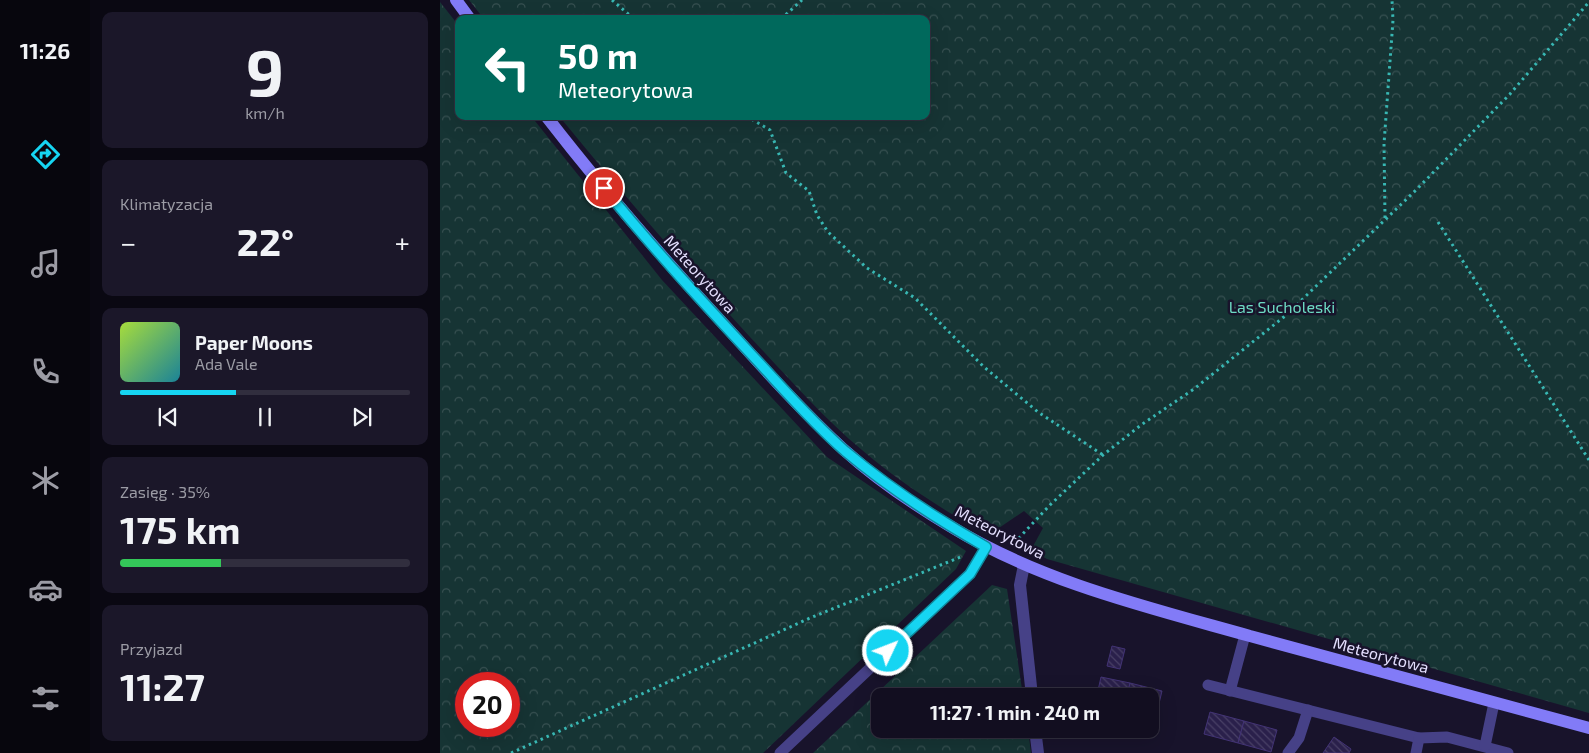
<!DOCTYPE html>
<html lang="pl">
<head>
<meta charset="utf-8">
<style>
  body { margin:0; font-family:"Exo 2",sans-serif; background:#1b1729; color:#f1f3f6; height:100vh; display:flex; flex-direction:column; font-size:19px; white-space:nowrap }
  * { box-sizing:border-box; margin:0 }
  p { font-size:16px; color:#9c9ca5 }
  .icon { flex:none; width:28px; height:28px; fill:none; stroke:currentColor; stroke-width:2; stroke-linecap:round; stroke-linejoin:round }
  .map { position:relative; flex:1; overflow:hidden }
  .panel { display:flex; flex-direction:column; gap:12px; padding:12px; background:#0a0812; width:350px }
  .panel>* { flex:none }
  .hud { position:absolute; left:15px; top:15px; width:475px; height:105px; border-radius:10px; box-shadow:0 5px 20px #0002,0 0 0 1px #312e3e; background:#00695c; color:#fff; overflow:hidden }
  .speed { position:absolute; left:15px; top:672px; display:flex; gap:10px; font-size:25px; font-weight:700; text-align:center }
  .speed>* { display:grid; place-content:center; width:65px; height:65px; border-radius:50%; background:#120e20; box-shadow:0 5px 20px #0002,0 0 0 1px #312e3e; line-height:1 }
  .speed .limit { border:8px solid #d22; background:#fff; color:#111 }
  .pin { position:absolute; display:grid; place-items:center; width:42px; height:42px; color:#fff; margin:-21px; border:2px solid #fff; border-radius:50%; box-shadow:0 1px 5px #0007 }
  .me { position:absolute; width:55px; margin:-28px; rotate:47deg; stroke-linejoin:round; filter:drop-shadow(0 0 4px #0008) }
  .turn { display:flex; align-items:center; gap:18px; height:105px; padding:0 20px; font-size:22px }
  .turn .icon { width:65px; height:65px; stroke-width:2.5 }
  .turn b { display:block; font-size:35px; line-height:42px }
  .big { font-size:38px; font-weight:700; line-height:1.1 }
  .panel .widget { flex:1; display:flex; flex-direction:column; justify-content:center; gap:8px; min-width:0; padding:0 18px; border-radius:10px; background:#1b1729 }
  .panel .dial { align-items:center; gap:0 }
  .dial b { font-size:65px; line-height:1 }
  .song { display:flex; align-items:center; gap:15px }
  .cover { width:60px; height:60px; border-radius:8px; background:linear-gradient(135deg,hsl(80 70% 55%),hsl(190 70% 35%)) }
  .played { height:5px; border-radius:2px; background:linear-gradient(90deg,#16d5f2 40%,#312e3e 40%) }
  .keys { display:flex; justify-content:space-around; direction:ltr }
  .heat { display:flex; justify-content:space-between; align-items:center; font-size:28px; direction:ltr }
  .charge { height:8px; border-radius:4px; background:linear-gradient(90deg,#34c759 35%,#312e3e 0) }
  .trip { position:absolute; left:431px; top:688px; width:288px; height:50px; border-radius:10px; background:#120e20; box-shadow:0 5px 20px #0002,0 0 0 1px #312e3e; font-weight:700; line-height:50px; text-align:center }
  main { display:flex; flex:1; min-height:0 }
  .menu { display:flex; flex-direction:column; width:90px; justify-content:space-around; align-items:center; background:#07060d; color:#9c9ca5 }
  .menu .icon { width:35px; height:35px }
  .menu .current { color:#16d5f2 }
  .menu b { font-size:22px; color:#f1f3f6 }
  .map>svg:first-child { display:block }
  .forest { fill:url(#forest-crowns); fill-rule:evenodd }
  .building { fill:url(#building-back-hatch); stroke:#423375 }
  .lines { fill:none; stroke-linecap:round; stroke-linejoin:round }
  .path { stroke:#38b7b3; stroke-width:3; stroke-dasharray:2.5 4; stroke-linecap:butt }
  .lane { stroke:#464187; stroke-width:11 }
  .street { stroke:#464187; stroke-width:12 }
  .secondary { stroke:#827bf7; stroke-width:12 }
  .route-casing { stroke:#0e8a9d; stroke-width:12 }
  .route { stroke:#16d5f2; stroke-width:9 }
  .labels { text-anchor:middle; stroke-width:5; stroke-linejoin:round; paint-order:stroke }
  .street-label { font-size:16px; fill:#e3defd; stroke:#18132b }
  .park-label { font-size:16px; fill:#6ddbc3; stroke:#18132b }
</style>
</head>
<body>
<main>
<nav class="menu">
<b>11:26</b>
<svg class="icon current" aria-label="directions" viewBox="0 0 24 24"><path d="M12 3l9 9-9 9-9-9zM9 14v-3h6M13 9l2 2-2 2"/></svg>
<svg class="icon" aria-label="music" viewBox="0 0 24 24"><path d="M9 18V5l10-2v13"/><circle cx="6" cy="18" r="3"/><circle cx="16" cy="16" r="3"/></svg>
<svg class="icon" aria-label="phone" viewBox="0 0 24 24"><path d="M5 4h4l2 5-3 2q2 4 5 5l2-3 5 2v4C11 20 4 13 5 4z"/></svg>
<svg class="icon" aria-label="climate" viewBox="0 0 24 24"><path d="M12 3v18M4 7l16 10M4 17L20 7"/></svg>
<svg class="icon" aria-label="car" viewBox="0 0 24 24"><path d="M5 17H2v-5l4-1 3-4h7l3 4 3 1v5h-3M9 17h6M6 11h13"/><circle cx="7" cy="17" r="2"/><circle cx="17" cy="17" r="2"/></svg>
<svg class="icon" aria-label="filters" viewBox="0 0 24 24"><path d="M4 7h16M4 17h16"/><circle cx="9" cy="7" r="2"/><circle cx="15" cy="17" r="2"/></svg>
</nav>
<section class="panel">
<div class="widget dial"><b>9</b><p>km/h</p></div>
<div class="widget"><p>Klimatyzacja</p>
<div class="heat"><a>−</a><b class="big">22°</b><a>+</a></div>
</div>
<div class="widget">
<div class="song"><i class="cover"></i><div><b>Paper Moons</b><p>Ada Vale</p></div></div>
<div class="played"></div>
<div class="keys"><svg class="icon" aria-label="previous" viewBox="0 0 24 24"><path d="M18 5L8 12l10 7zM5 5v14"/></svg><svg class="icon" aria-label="pause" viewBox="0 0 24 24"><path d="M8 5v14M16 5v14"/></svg><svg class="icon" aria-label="next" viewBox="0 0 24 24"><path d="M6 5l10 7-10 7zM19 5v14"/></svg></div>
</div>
<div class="widget"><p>Zasięg · 35%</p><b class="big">175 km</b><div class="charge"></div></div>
<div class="widget"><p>Przyjazd</p><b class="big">11:27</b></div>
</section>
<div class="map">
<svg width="1149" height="753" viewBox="0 0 1149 753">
  <defs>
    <pattern id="forest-crowns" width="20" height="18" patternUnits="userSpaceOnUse" patternTransform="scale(1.25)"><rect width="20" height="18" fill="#163434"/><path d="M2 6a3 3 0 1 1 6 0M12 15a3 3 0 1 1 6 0" fill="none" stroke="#385152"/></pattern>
    <pattern id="building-back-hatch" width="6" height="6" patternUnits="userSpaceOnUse" patternTransform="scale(1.25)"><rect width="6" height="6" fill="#2a204b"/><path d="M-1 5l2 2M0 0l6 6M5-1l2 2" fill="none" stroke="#494066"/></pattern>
  </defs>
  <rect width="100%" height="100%" fill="#18132b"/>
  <!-- forest -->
  <g class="forest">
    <path d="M29,0h1120v713l-542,-154 -16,-9 12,-22 -19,-17 -34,23 -7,-1c-42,-25 -84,-51 -121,-83 -41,-34 -76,-75 -112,-113 -66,-72 -129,-145 -191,-221h367v-97h-442z"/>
    <path d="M0,2l19,24v90h72l131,164 165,177 139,94 -10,18 -193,184h-323zM26,684h43v42h-43z"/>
    <polygon points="552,585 567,589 583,696 440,696 440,729 588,729 591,753 373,753"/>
  </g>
  <!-- building -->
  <g class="building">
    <polygon points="672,646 685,649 680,669 667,666"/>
    <polygon points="661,677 690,683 687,696 657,695"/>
    <polygon points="690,683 722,691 714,724 710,724 710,696 687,696"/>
    <polygon points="770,712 804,721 798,743 764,734"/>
    <polygon points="804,721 837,730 831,752 798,743"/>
    <polygon points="894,737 911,749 909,753 883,753"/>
  </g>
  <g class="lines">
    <!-- path -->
    <g class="path">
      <polyline points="172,0 194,19"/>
      <polyline points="341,19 362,0"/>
      <polyline points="306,116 330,130 346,173 369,191 377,215 388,232 427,268 475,298 544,367 598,412 663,455"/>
      <polyline points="945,218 944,144 953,20 952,0"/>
      <polyline points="998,222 1149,460"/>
      <polyline points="576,544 577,540 610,505 663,455 701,425 754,389 845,316 977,189 1070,94 1149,2"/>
      <polyline points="71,753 370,618 523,556"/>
    </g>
    <!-- lane -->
    <g class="lane">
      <polyline points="768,685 979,738 976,753"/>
      <polyline points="790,691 805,635"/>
      <polyline points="979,738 1007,737 1068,753"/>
      <polyline points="1045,746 1054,703"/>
      <polyline points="340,753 530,574 546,547"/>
      <polyline points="848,753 859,738 868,710"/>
    </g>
    <!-- street -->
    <g class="street">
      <polyline points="584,565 580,585 592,696"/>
      <polyline points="595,729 598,753"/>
    </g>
    <!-- secondary -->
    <g class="secondary">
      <polyline points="16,0 30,19"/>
      <path d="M106,116c58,75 120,146 184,215 36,40 73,81 113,118 32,29 70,55 107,77 91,56 197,81 300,110 113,31 226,62 339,92"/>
    </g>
  </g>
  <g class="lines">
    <!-- route casing -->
    <g class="route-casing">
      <path id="route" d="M164,188c46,57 96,111 146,165 31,33 61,68 95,98 44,37 92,68 141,96l-16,27 -82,77"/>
    </g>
    <!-- route -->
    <use href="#route" class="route"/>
  </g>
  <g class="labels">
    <!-- street labels -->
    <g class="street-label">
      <text transform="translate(260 274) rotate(48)" y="6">Meteorytowa</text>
      <text transform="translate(560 532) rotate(27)" y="6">Meteorytowa</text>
      <text transform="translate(941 655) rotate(15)" y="6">Meteorytowa</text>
    </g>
    <!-- park labels -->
    <g class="park-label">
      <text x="842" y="313">Las Sucholeski</text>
    </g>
  </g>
</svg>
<div class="speed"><div class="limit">20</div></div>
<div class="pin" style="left:164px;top:188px;background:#d93025"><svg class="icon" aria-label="arrive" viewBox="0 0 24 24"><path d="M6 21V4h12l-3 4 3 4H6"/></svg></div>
<svg class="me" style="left:448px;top:651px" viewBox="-20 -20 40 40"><circle r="17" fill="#16d5f2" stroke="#fff" stroke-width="3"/><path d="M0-11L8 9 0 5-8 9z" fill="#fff"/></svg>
<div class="trip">11:27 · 1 min · 240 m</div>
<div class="hud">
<div class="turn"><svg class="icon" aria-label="left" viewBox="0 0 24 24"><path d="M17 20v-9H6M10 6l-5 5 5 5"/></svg><div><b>50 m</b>Meteorytowa</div></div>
</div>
</div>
</main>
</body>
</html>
